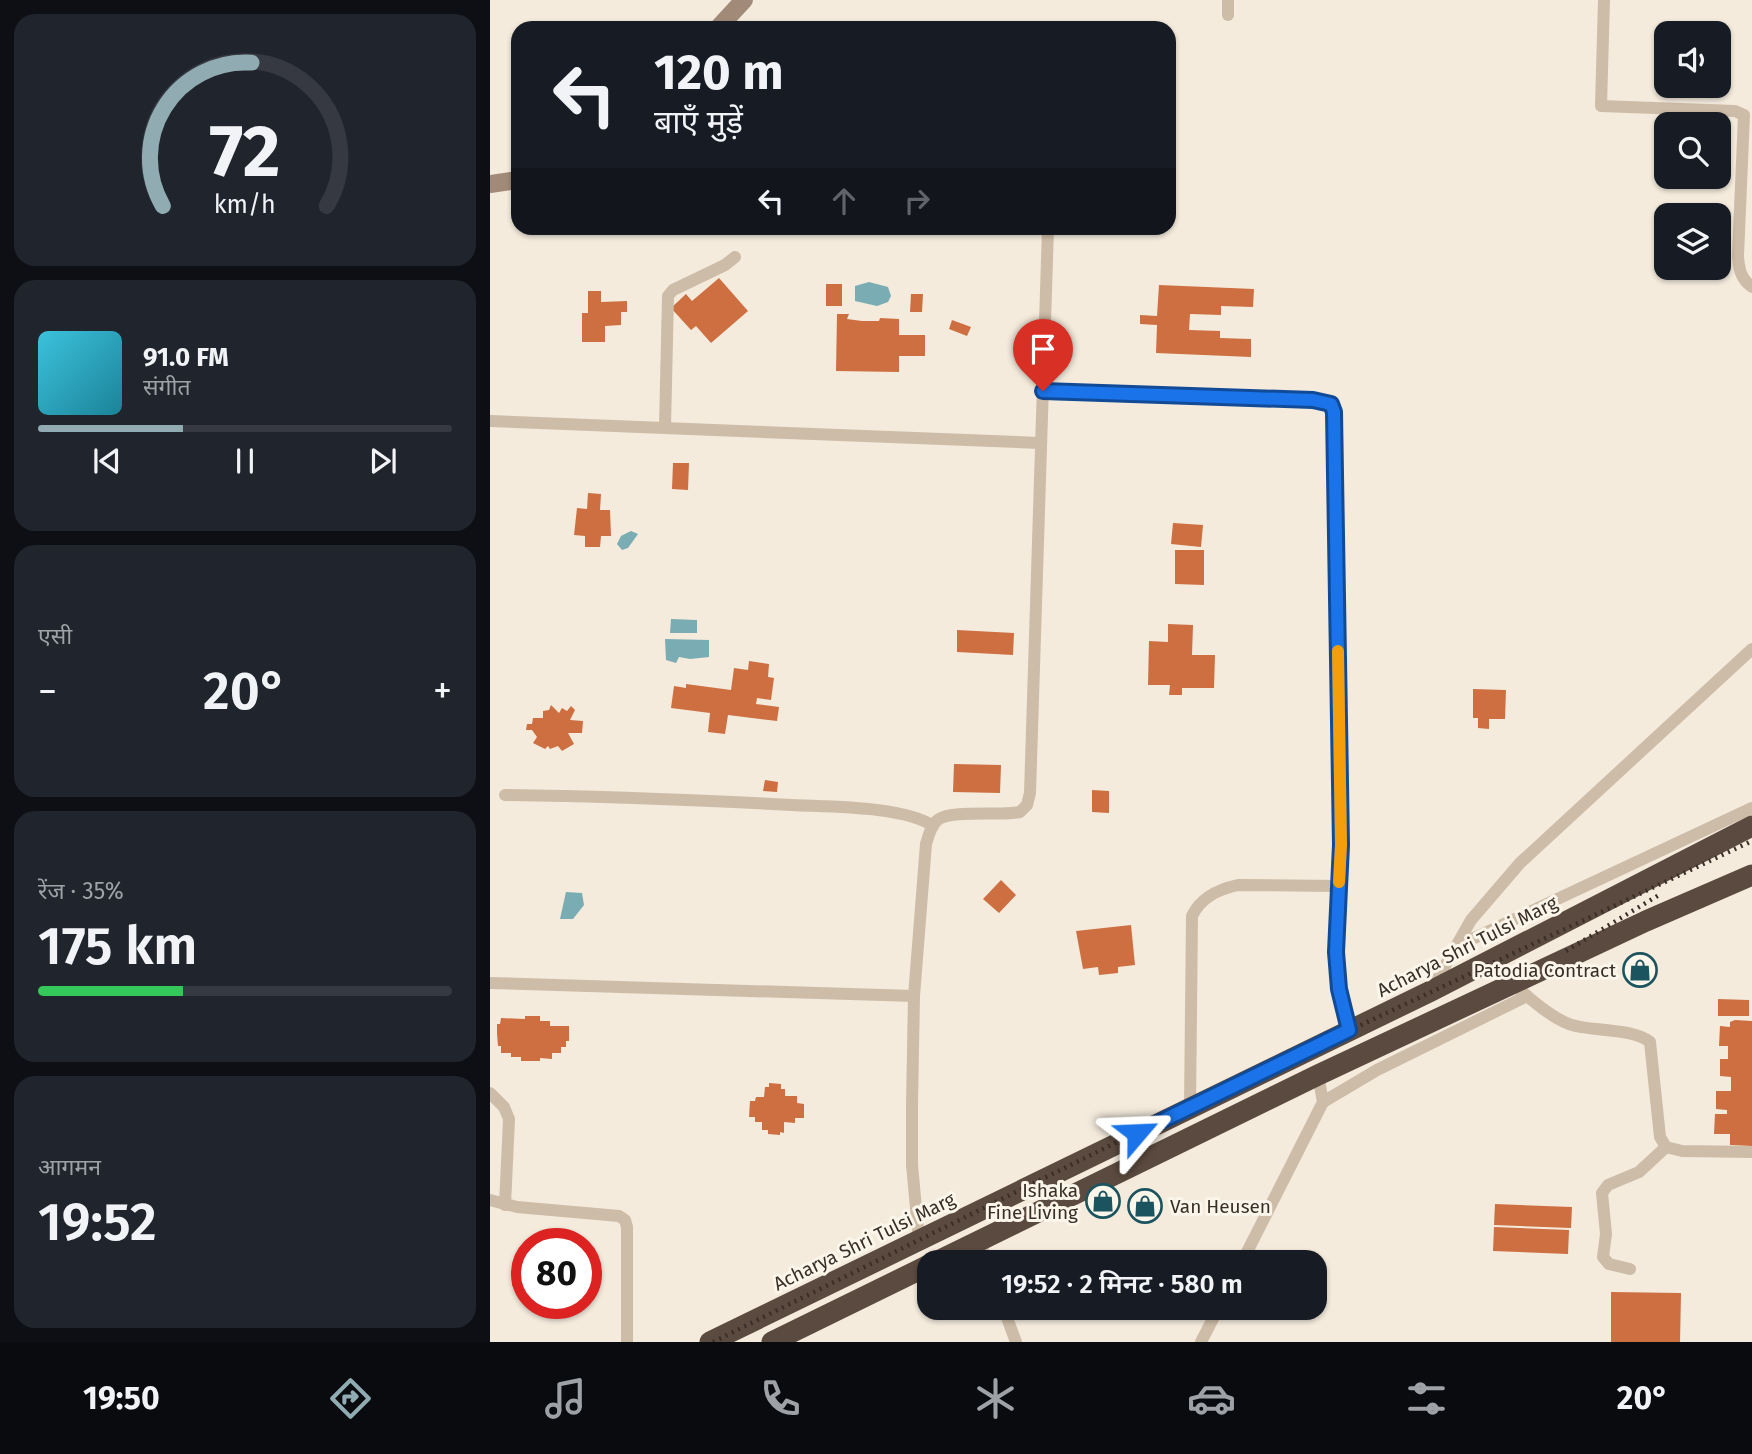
<!DOCTYPE html>
<html lang="hi">
<head>
<meta charset="utf-8">
<style>
  body { margin:0; font-family:"Fira Sans","Noto Sans Devanagari",sans-serif; background:#20242c; color:#f1f3f6; height:100vh; display:flex; flex-direction:column; font-size:26px; white-space:nowrap }
  * { box-sizing:border-box; margin:0 }
  p { font-size:23px; color:#9ea1a6 }
  .icon { flex:none; width:38px; height:38px; fill:none; stroke:currentColor; stroke-width:2; stroke-linecap:round; stroke-linejoin:round }
  .map { position:relative; flex:1; overflow:hidden }
  .drawer { display:flex; flex-direction:column; gap:14px; padding:14px; background:#0d0f14; width:490px }
  .drawer>* { flex:none }
  .banner { position:absolute; left:21px; top:21px; width:665px; height:214px; border-radius:21px; box-shadow:0 2px 5px #0004; background:#171b24; color:#f1f3f6; overflow:hidden }
  .fabs { position:absolute; left:1164px; top:21px; display:grid; gap:14px }
  .fabs a { display:grid; place-items:center; width:77px; height:77px; border-radius:14px; background:#171b24; box-shadow:0 2px 5px #0004; font-size:35px }
  .speed { position:absolute; left:21px; top:1228px; display:flex; gap:14px; font-size:35px; font-weight:700; text-align:center }
  .speed>* { display:grid; place-content:center; width:91px; height:91px; border-radius:50%; background:#171b24; box-shadow:0 2px 5px #0004; line-height:1 }
  .speed .limit { border:10px solid #d22; background:#fff; color:#111 }
  .pin { position:absolute; display:grid; place-items:center; width:60px; height:60px; color:#fff; margin:-72px -30px; border-radius:50% 50% 50% 0; rotate:-45deg; box-shadow:0 0 7px #0007 }
  .pin .icon { rotate:45deg }
  .me { position:absolute; width:77px; margin:-38px; rotate:64deg; stroke-linejoin:round; filter:drop-shadow(0 0 5px #0008) }
  .turn { display:flex; align-items:center; gap:24px; height:147px; padding:0 28px; font-size:32px }
  .turn .icon { width:91px; height:91px; stroke-width:2.5 }
  .turn b { display:block; font-size:49px; line-height:60px }
  .lanes { display:flex; align-items:center; height:66px; padding:0 28px; background:#0003; justify-content:center; gap:35px; direction:ltr }
  .lanes .off { opacity:.35 }
  .big { font-size:52px; font-weight:600; line-height:1.1 }
  .drawer .card { flex:1; display:flex; flex-direction:column; justify-content:center; gap:10px; min-width:0; padding:0 24px; border-radius:21px; background:#20242c }
  .drawer .dial { align-items:center; gap:0 }
  .dial svg { height:182px; overflow:visible; fill:none; stroke:#363941; stroke-width:7; stroke-linecap:round; text-anchor:middle }
  .dial text { fill:#f1f3f6; stroke:none }
  .song { display:flex; align-items:center; gap:21px }
  .cover { width:84px; height:84px; border-radius:10px; background:linear-gradient(135deg,hsl(190 70% 55%),hsl(190 70% 35%)) }
  .played { height:7px; border-radius:4px; background:linear-gradient(90deg,#91abb2 35%,#363941 35%) }
  .keys { display:flex; justify-content:space-around; direction:ltr }
  .heat { display:flex; justify-content:space-between; align-items:center; font-size:38px; direction:ltr }
  .charge { height:10px; border-radius:5px; background:linear-gradient(90deg,#34c759 35%,#363941 0) }
  .trip { position:absolute; left:427px; top:1250px; width:410px; height:70px; border-radius:21px; background:#171b24; box-shadow:0 2px 5px #0004; font-weight:600; line-height:70px; text-align:center }
  .dock { display:flex; height:112px; justify-content:space-around; align-items:center; background:#090b0e; color:#9ea1a6 }
  .dock .icon { width:49px; height:49px }
  .dock .on { color:#91abb2 }
  .dock b { font-size:32px; color:#f1f3f6 }
  main { display:flex; flex:1; min-height:0 }
  .map>svg:first-child { display:block }
  .water { fill:#79acb3 }
  .building { fill:#ce6f41 }
  .lines { fill:none; stroke-linecap:round; stroke-linejoin:round }
  .street { stroke:#cdbca7; stroke-width:12 }
  .secondary { stroke:#a18b78; stroke-width:18 }
  .highway { stroke:#5b4a3f; stroke-width:21 }
  .rail { stroke:#392f28; stroke-width:4.5; stroke-dasharray:2 5; stroke-linecap:butt }
  .route-casing { stroke:#114b97; stroke-width:18 }
  .route { stroke:#1a73e8; stroke-width:12 }
  .slow { stroke:#f59e0b; stroke-width:12 }
  .labels { text-anchor:middle; stroke-width:6; stroke-linejoin:round; paint-order:stroke }
  .street-label { font-size:19px; fill:#392f28; stroke:#fbf5ea }
  .poi-label { font-size:19px; fill:#392f28; stroke:#fbf5ea; text-anchor:end }
</style>
</head>
<body>
<main>
<section class="drawer">
<div class="card dial"><svg viewBox="0 0 100 80">
<path d="M14 69A42 42 0 1 1 86 69"/>
<path d="M14 69A42 42 0 0 1 53 6" stroke="#91abb2"/>
<text x="50" y="56" font-size="32" font-weight="700">72</text>
<text x="50" y="72" font-size="11">km/h</text>
</svg></div>
<div class="card">
<div class="song"><i class="cover"></i><div><b>91.0 FM</b><p>संगीत</p></div></div>
<div class="played"></div>
<div class="keys"><svg class="icon" aria-label="previous" viewBox="0 0 24 24"><path d="M18 5L8 12l10 7zM5 5v14"/></svg><svg class="icon" aria-label="pause" viewBox="0 0 24 24"><path d="M8 5v14M16 5v14"/></svg><svg class="icon" aria-label="next" viewBox="0 0 24 24"><path d="M6 5l10 7-10 7zM19 5v14"/></svg></div>
</div>
<div class="card"><p>एसी</p>
<div class="heat"><a>−</a><b class="big">20°</b><a>+</a></div>
</div>
<div class="card"><p>रेंज · 35%</p><b class="big">175 km</b><div class="charge"></div></div>
<div class="card"><p>आगमन</p><b class="big">19:52</b></div>
</section>
<div class="map">
<svg width="1262" height="1342" viewBox="0 0 1262 1342">
  <rect width="100%" height="100%" fill="#f4ebdd"/>
  <!-- water -->
  <g class="water">
    <polygon points="379,282 398,287 401,296 398,302 387,306 365,301 365,286"/>
    <polygon points="141,531 148,534 138,548 132,550 127,544 131,536"/>
    <polygon points="181,619 207,620 207,633 180,633"/>
    <polygon points="175,639 219,640 219,657 200,659 189,657 186,663 176,660"/>
    <polygon points="76,892 92,893 94,905 83,919 70,919"/>
  </g>
  <!-- building -->
  <g class="building">
    <polygon points="229,278 258,311 221,343 206,326 201,330 181,308 196,294 202,301"/>
    <rect x="336" y="284" width="16" height="22"/>
    <polygon points="669,285 764,289 763,307 731,306 731,315 700,314 699,330 730,331 730,338 761,339 761,357 666,353 667,325 650,324 650,315 667,316"/>
    <polygon points="98,291 111,291 111,302 137,301 137,312 131,312 131,325 115,326 115,342 92,342 92,313 98,313"/>
    <polygon points="421,294 433,294 432,312 420,312"/>
    <polygon points="347,314 359,314 357,319 372,321 389,321 390,318 409,319 409,335 435,335 435,356 409,356 409,372 346,371"/>
    <polygon points="462,320 481,327 477,336 459,329"/>
    <polygon points="183,463 199,463 198,490 182,489"/>
    <polygon points="98,493 111,494 110,510 120,510 121,536 111,536 110,547 95,547 95,536 84,535 87,508 97,509"/>
    <polygon points="683,523 713,525 711,547 681,544"/>
    <polygon points="685,550 714,550 714,585 685,584"/>
    <polygon points="678,624 703,625 702,655 725,655 724,688 692,688 692,695 679,695 680,685 658,685 659,641 678,642"/>
    <polygon points="467,630 524,633 523,655 467,652"/>
    <polygon points="259,661 279,664 278,677 284,678 281,700 267,698 266,704 289,707 287,721 238,715 235,734 218,732 220,713 181,708 184,686 196,688 196,684 241,690 244,668 258,670"/>
    <polygon points="983,689 1016,690 1015,719 999,719 999,729 988,728 988,718 983,718"/>
    <polygon points="61,705 69,713 72,708 77,711 81,706 85,710 80,720 93,721 92,733 78,733 84,744 72,751 68,746 60,749 58,746 55,749 43,743 47,737 42,730 36,730 37,724 42,724 43,718 53,718 53,711 59,710"/>
    <polygon points="464,764 511,765 510,793 463,792"/>
    <polygon points="275,780 288,782 287,792 273,791"/>
    <polygon points="602,790 619,791 619,813 602,812"/>
    <polygon points="511,880 526,895 509,913 493,899"/>
    <polygon points="641,925 645,965 628,967 628,973 609,975 608,967 593,969 586,931"/>
    <polygon points="1228,999 1259,1000 1259,1016 1228,1016"/>
    <polygon points="35,1016 50,1016 50,1021 60,1021 60,1026 79,1026 79,1041 76,1041 76,1047 71,1047 71,1053 62,1053 62,1059 50,1058 50,1061 31,1061 31,1057 21,1057 21,1053 11,1053 11,1046 8,1046 7,1034 7,1024 10,1024 11,1018 35,1019"/>
    <polygon points="1245,1020 1262,1021 1262,1146 1240,1145 1240,1134 1224,1134 1225,1114 1237,1114 1237,1110 1226,1109 1226,1091 1241,1091 1241,1077 1230,1076 1230,1059 1238,1059 1238,1046 1229,1046 1230,1026 1240,1027 1240,1022"/>
    <polygon points="279,1083 291,1084 291,1089 295,1089 295,1096 307,1096 307,1103 314,1104 314,1118 305,1118 305,1123 294,1122 294,1133 290,1132 290,1135 278,1134 278,1130 272,1130 272,1122 265,1122 265,1117 259,1117 260,1101 265,1101 266,1097 274,1097 275,1087 279,1087"/>
    <polygon points="1005,1204 1082,1207 1081,1228 1004,1225"/>
    <polygon points="1004,1227 1079,1230 1078,1254 1003,1251"/>
    <polygon points="23,1265 37,1265 37,1295 34,1295 33,1286 22,1286"/>
    <polygon points="1121,1292 1191,1293 1190,1342 1121,1342"/>
  </g>
  <g class="lines">
    <!-- street -->
    <g class="street">
      <path d="M1114,0l-3,106 134,5 9,4 -6,141c1,14 3,23 14,31"/>
      <polyline points="738,15 738,0"/>
      <polyline points="553,391 823,400 841,404 843,407 851,845 846,952 849,989 859,1030"/>
      <polyline points="0,421 550,443"/>
      <polyline points="175,427 178,296 183,290 235,265 245,257"/>
      <path d="M15,795c96,1 191,5 287,10 36,2 112,1 141,21"/>
      <polyline points="965,947 1262,808"/>
      <polyline points="0,983 424,996"/>
      <path d="M1022,983c16,14 43,39 64,43 21,5 58,3 74,16l10,95 6,10 16,4 70,1"/>
      <polyline points="943,987 981,920 1030,863 1262,649"/>
      <polyline points="0,1093 14,1107 19,1119 15,1205"/>
      <polyline points="833,1102 887,1070 1037,996"/>
      <path d="M700,1108l2,-192c9,-19 27,-27 46,-31l101,1"/>
      <polyline points="0,1200 27,1207 129,1216 135,1220 137,1227 137,1342"/>
      <path d="M429,1240l-7,-75v-60l2,-109 12,-152c3,-9 5,-20 13,-25 14,-9 61,-3 81,-7l7,-7 3,-12 18,-565"/>
      <polyline points="489,1240 497,1262"/>
      <polyline points="752,1262 833,1102 828,1075"/>
      <polyline points="1140,1269 1119,1264 1113,1257 1116,1234 1112,1193 1118,1185 1149,1172 1176,1147"/>
      <polyline points="513,1307 526,1342"/>
      <polyline points="711,1342 729,1307"/>
    </g>
    <!-- secondary -->
    <g class="secondary">
      <polyline points="228,28 254,0"/>
      <polyline points="0,184 28,180"/>
    </g>
    <!-- highway -->
    <g class="highway">
      <polyline points="446,1262 828,1075 1156,921 1262,875"/>
      <polyline points="220,1342 941,991 1262,826"/>
      <polyline points="282,1342 439,1265"/>
    </g>
    <!-- rail -->
    <g class="rail">
      <polyline points="1076,951 1169,895"/>
      <polyline points="223,1342 718,1097 1262,841"/>
    </g>
  </g>
  <g class="lines">
    <!-- route casing -->
    <g class="route-casing">
      <polyline id="route" points="553,391 823,400 841,404 844,412 851,845 846,952 849,989 859,1030 647,1133"/>
    </g>
    <!-- route -->
    <use href="#route" class="route"/>
    <!-- slow -->
    <polyline class="slow" points="848,651 851,845 849,882"/>
  </g>
  <!-- icons -->
  <defs>
    <g id="shop-ring" transform="scale(1.75)"><circle r="9.5" fill="#fbf5ea" stroke="#1b545e" stroke-width="1.5"/><path d="M-5-2.5h2.3a2.7 3.5 0 0 1 5.4 0H5L5.5 6h-11ZM-1.5-2.5h3a1.5 2.3 0 0 0-3 0Z" fill="#1b545e"/></g>
  </defs>
  <g fill-rule="evenodd">
    <use href="#shop-ring" x="1150" y="970"/>
    <use href="#shop-ring" x="613" y="1201"/>
    <use href="#shop-ring" x="655" y="1206"/>
  </g>
  <g class="labels">
    <!-- street labels -->
    <g class="street-label">
      <text transform="translate(977 946) rotate(-27)" y="7">Acharya Shri Tulsi Marg</text>
      <text transform="translate(374 1241) rotate(-26)" y="7">Acharya Shri Tulsi Marg</text>
    </g>
    <!-- poi labels -->
    <g class="poi-label">
      <text x="1126" y="977">Patodia Contract</text>
      <text x="588" y="1197">Ishaka<tspan x="588" dy="22">Fine Living</tspan></text>
      <text x="680" y="1213" text-anchor="start">Van Heusen</text>
    </g>
  </g>
</svg>
<div class="fabs">
<a><svg class="icon" aria-label="sound" viewBox="0 0 24 24"><path d="M4 9h4l5-4v14l-5-4H4zM17 9q2 3 0 6"/></svg></a>
<a><svg class="icon" aria-label="search" viewBox="0 0 24 24"><circle cx="10" cy="10" r="6"/><path d="M15 15l6 6"/></svg></a>
<a><svg class="icon" aria-label="layers" viewBox="0 0 24 24"><path d="M12 4l9 5-9 5-9-5zM3 14l9 5 9-5"/></svg></a>
</div>
<div class="speed"><div class="limit">80</div></div>
<div class="pin" style="left:553px;top:391px;background:#d93025"><svg class="icon" aria-label="arrive" viewBox="0 0 24 24"><path d="M6 21V4h12l-3 4 3 4H6"/></svg></div>
<svg class="me" style="left:647px;top:1133px" viewBox="-20 -20 40 40"><path d="M0-17L14 15 0 8-14 15z" fill="#1a73e8" stroke="#fff" stroke-width="4"/></svg>
<div class="trip">19:52 · 2 मिनट · 580 m</div>
<div class="banner">
<div class="turn"><svg class="icon" aria-label="left" viewBox="0 0 24 24"><path d="M17 20v-9H6M10 6l-5 5 5 5"/></svg><div><b>120 m</b>बाएँ मुड़ें</div></div>
<div class="lanes"><svg class="icon" aria-label="left" viewBox="0 0 24 24"><path d="M17 20v-9H6M10 6l-5 5 5 5"/></svg><svg class="icon off" aria-label="ahead" viewBox="0 0 24 24"><path d="M12 20V5M6 11l6-6 6 6"/></svg><svg class="icon off" aria-label="right" viewBox="0 0 24 24"><path d="M7 20v-9h11M14 6l5 5-5 5"/></svg></div>
</div>
</div>
</main>
<nav class="dock">
<b>19:50</b>
<svg class="icon on" aria-label="directions" viewBox="0 0 24 24"><path d="M12 3l9 9-9 9-9-9zM9 14v-3h6M13 9l2 2-2 2"/></svg>
<svg class="icon" aria-label="music" viewBox="0 0 24 24"><path d="M9 18V5l10-2v13"/><circle cx="6" cy="18" r="3"/><circle cx="16" cy="16" r="3"/></svg>
<svg class="icon" aria-label="phone" viewBox="0 0 24 24"><path d="M5 4h4l2 5-3 2q2 4 5 5l2-3 5 2v4C11 20 4 13 5 4z"/></svg>
<svg class="icon" aria-label="climate" viewBox="0 0 24 24"><path d="M12 3v18M4 7l16 10M4 17L20 7"/></svg>
<svg class="icon" aria-label="car" viewBox="0 0 24 24"><path d="M5 17H2v-5l4-1 3-4h7l3 4 3 1v5h-3M9 17h6M6 11h13"/><circle cx="7" cy="17" r="2"/><circle cx="17" cy="17" r="2"/></svg>
<svg class="icon" aria-label="filters" viewBox="0 0 24 24"><path d="M4 7h16M4 17h16"/><circle cx="9" cy="7" r="2"/><circle cx="15" cy="17" r="2"/></svg>
<b>20°</b>
</nav>
</body>
</html>
